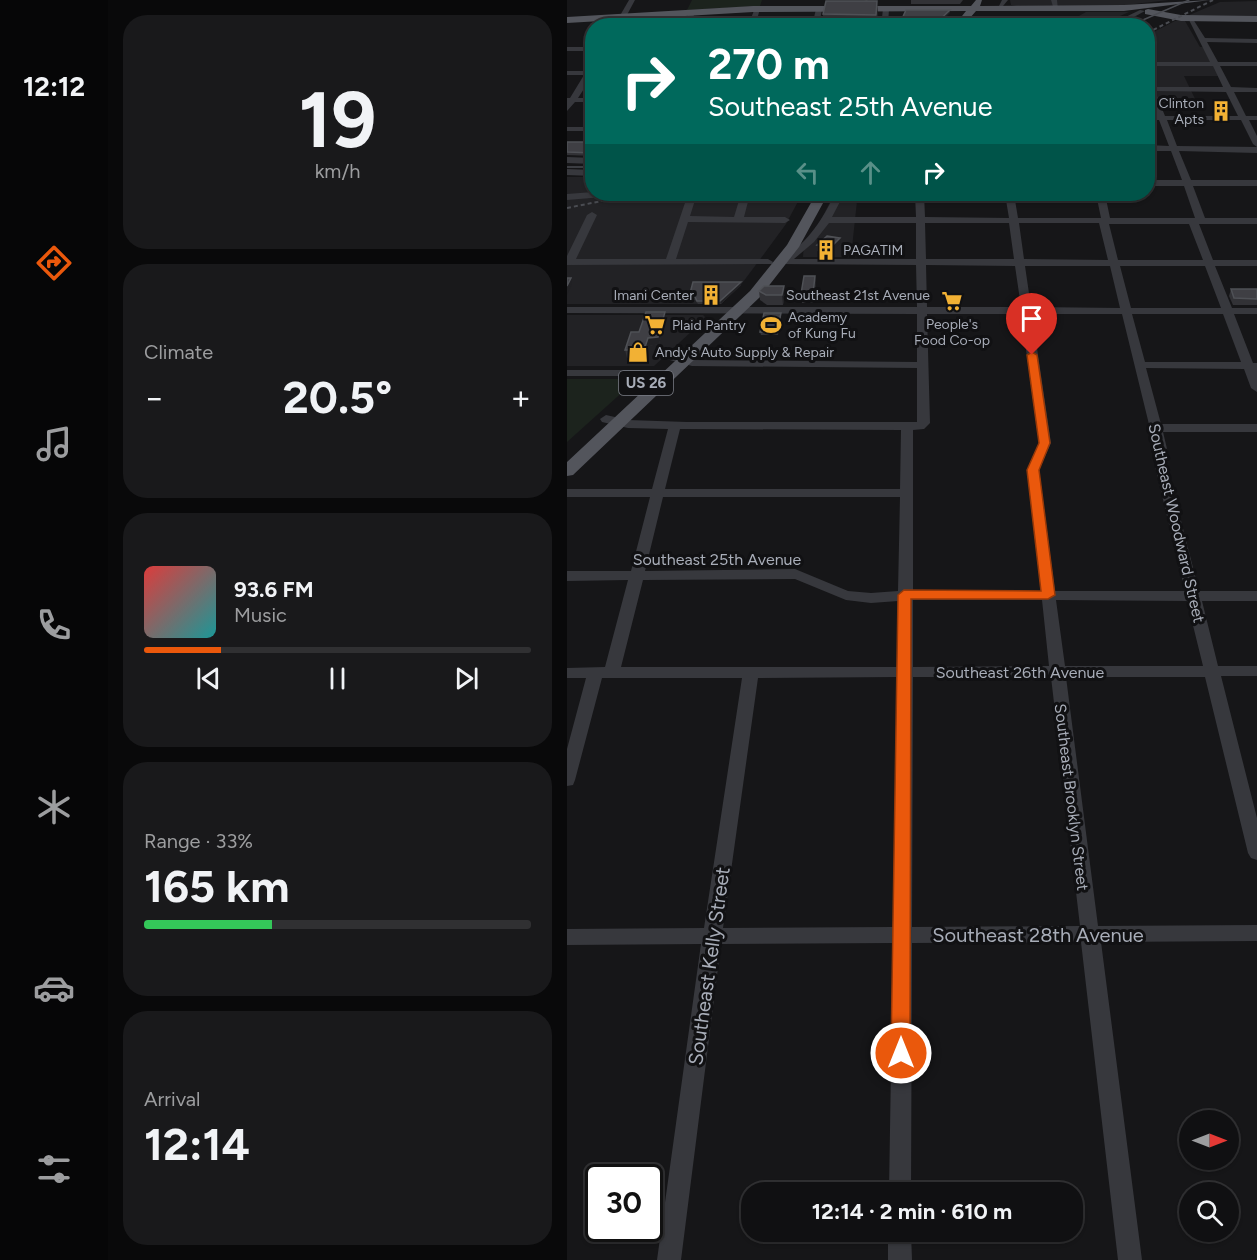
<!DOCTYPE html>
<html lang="en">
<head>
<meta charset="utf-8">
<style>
  body { margin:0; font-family:Figtree,sans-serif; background:#19191b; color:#f1f3f6; height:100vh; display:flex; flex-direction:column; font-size:22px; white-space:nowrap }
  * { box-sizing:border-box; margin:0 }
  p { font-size:20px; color:#9c9d9f }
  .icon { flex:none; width:33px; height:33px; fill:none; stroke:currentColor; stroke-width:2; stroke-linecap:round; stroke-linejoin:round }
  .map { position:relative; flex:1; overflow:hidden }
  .sheet { display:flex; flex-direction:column; gap:15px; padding:15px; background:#09090a; width:459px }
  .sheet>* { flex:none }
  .hud { position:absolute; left:18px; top:18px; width:570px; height:183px; border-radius:24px; box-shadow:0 2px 4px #0004,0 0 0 2px #303032; background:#00695c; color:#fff; overflow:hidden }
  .needle { width:39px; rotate:90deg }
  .tools { position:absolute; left:612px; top:1110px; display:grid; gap:12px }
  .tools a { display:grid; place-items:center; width:60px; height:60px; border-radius:50%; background:#101012; box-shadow:0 2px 4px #0004,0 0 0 2px #303032; font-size:30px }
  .speed { position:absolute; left:18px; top:1164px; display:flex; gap:12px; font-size:30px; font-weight:700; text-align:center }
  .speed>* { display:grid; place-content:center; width:78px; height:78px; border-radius:50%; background:#101012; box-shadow:0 2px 4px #0004,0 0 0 2px #303032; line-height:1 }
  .speed .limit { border:3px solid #111; border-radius:9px; background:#fff; color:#111 }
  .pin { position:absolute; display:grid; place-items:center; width:51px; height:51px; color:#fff; margin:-62px -26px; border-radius:50% 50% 50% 0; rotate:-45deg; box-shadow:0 0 6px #0007 }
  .pin .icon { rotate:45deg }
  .me { position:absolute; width:66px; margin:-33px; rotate:0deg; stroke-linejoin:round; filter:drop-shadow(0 0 4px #0008) }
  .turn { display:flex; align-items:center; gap:21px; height:126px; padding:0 24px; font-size:27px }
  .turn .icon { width:78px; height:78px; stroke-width:2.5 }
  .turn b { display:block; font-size:42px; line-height:51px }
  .lanes { display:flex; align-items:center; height:57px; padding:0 24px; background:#0003; justify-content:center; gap:30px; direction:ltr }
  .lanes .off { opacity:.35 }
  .big { font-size:45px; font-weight:700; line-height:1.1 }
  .sheet .widget { flex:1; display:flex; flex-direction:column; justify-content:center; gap:9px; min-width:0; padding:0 21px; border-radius:24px; background:#19191b }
  .sheet .dial { align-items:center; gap:0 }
  .dial b { font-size:78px; line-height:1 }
  .song { display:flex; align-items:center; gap:18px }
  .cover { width:72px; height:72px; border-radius:9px; background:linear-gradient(135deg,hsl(0 70% 55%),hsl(180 70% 35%)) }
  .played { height:6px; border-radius:3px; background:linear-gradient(90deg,#ea580c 20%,#303032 20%) }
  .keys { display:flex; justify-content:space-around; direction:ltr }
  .heat { display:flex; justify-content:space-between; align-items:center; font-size:33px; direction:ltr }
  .charge { height:9px; border-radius:4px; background:linear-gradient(90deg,#34c759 33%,#303032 0) }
  .trip { position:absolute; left:174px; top:1182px; width:342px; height:60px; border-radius:24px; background:#101012; box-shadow:0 2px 4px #0004,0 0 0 2px #303032; font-weight:700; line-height:60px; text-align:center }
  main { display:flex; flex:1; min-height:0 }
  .menu { display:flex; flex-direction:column; width:108px; justify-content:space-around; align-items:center; background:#060607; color:#9c9d9f }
  .menu .icon { width:42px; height:42px }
  .menu .current { color:#ea580c }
  .menu b { font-size:27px; color:#f1f3f6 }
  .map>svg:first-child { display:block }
  .built { fill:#222225 }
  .green { fill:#1c231d }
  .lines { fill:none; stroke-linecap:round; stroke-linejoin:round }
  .minor { fill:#37383d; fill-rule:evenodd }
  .major { fill:#53555c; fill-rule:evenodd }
  .tram { stroke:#4a4c52; stroke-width:1.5 }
  .rail { stroke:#4a4c52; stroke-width:2; stroke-dasharray:4 3; stroke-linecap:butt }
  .wall { fill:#323236 }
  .shaded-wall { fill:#212124 }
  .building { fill:#3f3f44; stroke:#4f5156; stroke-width:1.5 }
  .route { fill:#ea580c; stroke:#983908; stroke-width:1.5 }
  .labels { text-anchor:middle; stroke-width:6; stroke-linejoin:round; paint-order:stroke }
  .far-poi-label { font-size:14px; fill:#a8adb8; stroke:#111113; text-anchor:start }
  .far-street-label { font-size:14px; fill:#a8adb8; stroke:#111113 }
  .shield { fill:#111113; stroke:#7b7e86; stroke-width:1.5 }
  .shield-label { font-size:15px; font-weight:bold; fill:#a8adb8 }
  .street-label { font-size:16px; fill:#a8adb8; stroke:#111113 }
  .near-street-label { font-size:20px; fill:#a8adb8; stroke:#111113 }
</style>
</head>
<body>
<main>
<nav class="menu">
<b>12:12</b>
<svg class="icon current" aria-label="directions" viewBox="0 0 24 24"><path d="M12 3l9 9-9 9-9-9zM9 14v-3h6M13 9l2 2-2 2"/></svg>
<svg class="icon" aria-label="music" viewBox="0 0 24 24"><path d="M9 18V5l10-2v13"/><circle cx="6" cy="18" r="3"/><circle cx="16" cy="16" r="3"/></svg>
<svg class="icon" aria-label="phone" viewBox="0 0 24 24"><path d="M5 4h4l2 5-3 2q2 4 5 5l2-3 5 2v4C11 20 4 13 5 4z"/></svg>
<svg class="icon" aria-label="climate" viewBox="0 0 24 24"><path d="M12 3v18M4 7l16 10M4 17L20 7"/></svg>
<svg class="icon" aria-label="car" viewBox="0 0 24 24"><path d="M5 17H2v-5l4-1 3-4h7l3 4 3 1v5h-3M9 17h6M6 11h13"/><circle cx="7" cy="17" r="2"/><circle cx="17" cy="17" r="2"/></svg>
<svg class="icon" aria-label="filters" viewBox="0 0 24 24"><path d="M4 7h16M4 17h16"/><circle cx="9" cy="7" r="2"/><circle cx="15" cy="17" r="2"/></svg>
</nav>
<section class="sheet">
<div class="widget dial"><b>19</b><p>km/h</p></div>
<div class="widget"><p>Climate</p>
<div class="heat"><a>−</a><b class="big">20.5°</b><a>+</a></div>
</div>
<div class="widget">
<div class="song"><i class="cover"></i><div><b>93.6 FM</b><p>Music</p></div></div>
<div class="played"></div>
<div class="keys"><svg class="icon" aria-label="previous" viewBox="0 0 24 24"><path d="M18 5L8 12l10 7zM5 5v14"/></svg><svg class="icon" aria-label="pause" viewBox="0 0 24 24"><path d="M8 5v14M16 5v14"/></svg><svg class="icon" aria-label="next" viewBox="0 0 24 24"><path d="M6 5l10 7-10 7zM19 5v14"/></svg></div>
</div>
<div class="widget"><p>Range · 33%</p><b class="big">165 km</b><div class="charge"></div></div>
<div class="widget"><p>Arrival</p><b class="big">12:14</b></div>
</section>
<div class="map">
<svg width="690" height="1260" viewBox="0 0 690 1260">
  <rect width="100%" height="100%" fill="#161618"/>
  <!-- built -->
  <g class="built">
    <polygon points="443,0 602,0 559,5 449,6 444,5"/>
    <polygon points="690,1 690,16 620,16 653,2"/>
    <polygon points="519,12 562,12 533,25 496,25"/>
    <polygon points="608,21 618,21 633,47 638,47 653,76 617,76 630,103 587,103 581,90 581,35"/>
    <polygon points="0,177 25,177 26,194 36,195 235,194 219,224 197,254 173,286 154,304 0,304"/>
    <polygon points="267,194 308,194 308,201 290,201 284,257 236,257 237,243 253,222"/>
    <polygon points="0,315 136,315 139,318 87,366 0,366"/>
  </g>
  <!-- green -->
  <g class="green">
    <polygon points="125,0 195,0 193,6 120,10"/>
    <polygon points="0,379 70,379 0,442"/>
  </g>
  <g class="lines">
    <!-- minor -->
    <g class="minor">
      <polygon points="62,0 68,0 54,26 47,26"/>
      <polygon points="435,0 441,0 436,6 432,6"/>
      <polygon points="484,0 490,0 491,10 487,10"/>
      <polygon points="252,7 255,9 252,26 245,26 249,9"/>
      <polygon points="319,7 322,9 321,26 314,26 316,9"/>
      <polygon points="188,8 193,9 188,26 181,26"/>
      <polygon points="573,10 578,11 550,26 540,26"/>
      <polygon points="123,11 128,12 123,26 116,26"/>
      <path d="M624,16l14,22 52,1v4l-50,-1 11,20h39v4h-37l11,21 26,1v4h-23l12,24h11v4h-8l8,16v11l-4,-3 -12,-24h-74l10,26 80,1v6l-78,-2 12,29h66v6h-64l12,32h52v6h-58l14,36h44v6h-42l17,42h25v6h-23l19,49h4v29l-6,-4 -7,-19 -98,-1 15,56h96v8h-94l5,21 -1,13 32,125h58v10h-55l16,65h39v10h-36l36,142v42l-6,-2 -3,-5 -43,-176h-139l32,249 159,-1v16l-156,1 41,318h-24l-37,-318 -169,1 -1,249h-22l4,-249 -172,1 -40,316h-24l44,-316 -134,1v-16l137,-1 38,-250h-140l-27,102 -2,5 -6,1v-37l19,-71h-19v-10l38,-1 23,-87 -61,1v-10h64l19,-74h-83v-8h85l16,-60 -40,-1 -26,-6 -2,-3 6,-4 22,5 59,2h230v-54l-225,-2 -26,-7 6,-3 20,4 225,2v-48l-350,-1v-6h350l-1,-42 -139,-1v-4c29,-13 45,-40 58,-66h9l-12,23h84l-1,-23h9l1,23 84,1 -4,-24h9l4,24h83l-5,-24h9l5,24h85l-11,-32h-37v-6h35l-11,-29h-24v-6l22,1 -10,-26h-12v-4h10l-10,-25v-13l7,9h69l-10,-21h-66v-4h63l-22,-44zM588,91l71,1 12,24h-73zM262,223h87v36h-122l20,-17zM358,223h84l5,36h-88zM452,223h80l9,37 -84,-1zM542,224h80l14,36h-85zM359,265l89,1 6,41h-94zM458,266h85l10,42 -89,-1zM553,266h85l16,42h-90zM360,314h94l18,129 -12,27 14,121 -128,-1v-160l11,-1 6,-6zM465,314h90l34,139 -1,13 30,125h-130l-16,-121 12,-27zM565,314h91l18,48h-96zM113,429l221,1 -1,59h-235zM96,497h237l-2,94 -27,2 -23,-2 -53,-22 -150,2zM228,579l51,21 25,3 27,-2 -1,66h-276l22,-87zM346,600h129l7,66 -136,1zM489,600l131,1 16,65h-138zM330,677l-4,250 -170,1 35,-250zM346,677h138l29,249 -168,1z"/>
      <rect x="0" y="47" width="26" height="4"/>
      <polygon points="23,64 26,64 26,75 11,98 26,98 26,102 8,102 0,111 0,98 3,98 17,75 0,75 0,71 19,71"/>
      <rect x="0" y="127" width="26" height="4"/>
      <polygon points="0,157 26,158 26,164 0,163"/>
      <polygon points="0,169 26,170 26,176 0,175"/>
      <polygon points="26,192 41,194 36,197 0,200 0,194"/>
      <polygon points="121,194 130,194 123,216 167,217 174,194 183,194 177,217 218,217 223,220 218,223 121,222 109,259 201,259 206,262 205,264 0,265 0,256 20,215 25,212 30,215 9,259 99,259"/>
      <polygon points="0,370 81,370 105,375 107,377 101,380 81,376 0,376"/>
      <polygon points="321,1232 344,1232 345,1260 321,1260"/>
    </g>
    <!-- major -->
    <g class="major">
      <polygon points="409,0 415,0 413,6 557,5 643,0 557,11 409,11 396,26 387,26 399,11 186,12 0,23 0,17 186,6 404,6"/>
      <polygon points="581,9 614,15 690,16 690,22 614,21 578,14 578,10"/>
      <polygon points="249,194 261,194 232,247 193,297 6,475 0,476 0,462 183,291 220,245"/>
    </g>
    <!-- tram -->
    <g class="tram">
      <polyline points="562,26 622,0"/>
      <polyline points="0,167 26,167"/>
    </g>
    <!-- rail -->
    <g class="rail">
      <polyline points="580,33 646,0"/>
      <polyline points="0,208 70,194"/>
    </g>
  </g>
  <!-- wall -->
  <g class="wall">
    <polygon points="300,0 311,14 309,26 256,26 256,14"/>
    <polygon points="344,0 396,0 393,4 344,4"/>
    <polygon points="0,142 26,142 26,156 0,155"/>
    <polygon points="274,244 263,254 250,251 250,245"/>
    <polygon points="248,276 249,285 246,303 235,303 234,294"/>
    <polygon points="174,282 174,285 154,304 131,304 128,300 123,300 122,297"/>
    <polygon points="664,289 690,289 690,305 666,305 662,296"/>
    <polygon points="192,291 218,295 216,305 200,305 193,300"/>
    <polygon points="214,316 211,335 194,335 193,332"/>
    <polygon points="99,320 92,344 82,346 79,358 60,358 58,350"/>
  </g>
  <!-- shaded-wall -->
  <g class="shaded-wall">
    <polygon points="310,1 311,14 309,26 309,15"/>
    <polygon points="383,10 383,13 370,26 366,26"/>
    <polygon points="273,238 274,244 263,254 263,248"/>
    <polygon points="248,276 249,285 246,303 246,294"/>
    <polygon points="4,278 5,284 0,295 0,286"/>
    <polygon points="174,282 174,285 154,304 153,301"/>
    <polygon points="217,286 218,295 216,305 215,295"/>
    <polygon points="98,312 99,320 92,344 82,346 79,358 77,350 81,338"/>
  </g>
  <!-- building -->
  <g class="building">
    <polygon points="259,1 310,1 309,15 256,14"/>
    <polygon points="339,10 383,10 366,26 334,26 334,21"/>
    <polygon points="0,142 26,142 26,153 0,152"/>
    <polygon points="260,236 273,238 263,248 250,245"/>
    <polygon points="237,276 248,276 246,294 234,294"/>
    <polygon points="0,278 4,278 0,286"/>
    <polygon points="126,282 174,282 153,301 130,301 128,297 122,297"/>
    <polygon points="197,286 217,286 215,295 199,295 192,291"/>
    <polygon points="664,289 690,289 690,299 667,298"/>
    <polygon points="79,312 98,312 91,337 81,338 77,350 58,350 64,332 72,332"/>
    <polygon points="197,313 214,313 210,332 193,332"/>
  </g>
  <!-- route -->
  <polygon class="route" points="465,352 470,355 483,443 472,470 488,595 481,599 344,599 343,1053 340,1059 334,1061 327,1059 324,1053 331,595 337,590 474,591 460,470 472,443 460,355"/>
  <!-- icons -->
  <defs>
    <g id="building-bare" transform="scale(1.62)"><path d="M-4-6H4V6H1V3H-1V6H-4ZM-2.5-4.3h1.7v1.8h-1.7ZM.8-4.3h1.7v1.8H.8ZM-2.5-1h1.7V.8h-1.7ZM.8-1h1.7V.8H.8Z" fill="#f2b134" stroke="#111113" stroke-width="2.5" paint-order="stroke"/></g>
    <g id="supermarket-bare" transform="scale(1.62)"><path d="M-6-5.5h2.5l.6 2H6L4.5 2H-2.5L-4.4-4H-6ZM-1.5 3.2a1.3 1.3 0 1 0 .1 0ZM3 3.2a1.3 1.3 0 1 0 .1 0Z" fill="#f2b134" stroke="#111113" stroke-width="2.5" paint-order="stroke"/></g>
    <g id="stadium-bare" transform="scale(1.62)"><path d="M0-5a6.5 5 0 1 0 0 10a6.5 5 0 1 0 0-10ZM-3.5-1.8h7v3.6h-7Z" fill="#f2b134" stroke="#111113" stroke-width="2.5" paint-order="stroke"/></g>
    <g id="shop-bare" transform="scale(1.62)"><path d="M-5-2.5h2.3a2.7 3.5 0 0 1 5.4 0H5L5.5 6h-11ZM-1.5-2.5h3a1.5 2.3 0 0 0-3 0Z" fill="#f2b134" stroke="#111113" stroke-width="2.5" paint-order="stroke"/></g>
  </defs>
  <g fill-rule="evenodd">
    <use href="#building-bare" x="654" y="111"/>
    <use href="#building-bare" x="259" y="250"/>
    <use href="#building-bare" x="144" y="295"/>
    <use href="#supermarket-bare" x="385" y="301"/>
    <use href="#supermarket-bare" x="88" y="325"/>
    <use href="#stadium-bare" x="204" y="325"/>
    <use href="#shop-bare" x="71" y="352"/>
  </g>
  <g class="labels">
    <!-- far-poi labels -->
    <g class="far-poi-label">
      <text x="637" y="108" text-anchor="end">Clinton<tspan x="637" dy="16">Apts</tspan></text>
      <text x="276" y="255">PAGATIM</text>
      <text x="127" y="300" text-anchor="end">Imani Center</text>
      <text x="221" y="322">Academy<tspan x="221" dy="16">of Kung Fu</tspan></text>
      <text x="385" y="329" text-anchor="middle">People's<tspan x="385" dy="16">Food Co-op</tspan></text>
      <text x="105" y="330">Plaid Pantry</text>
      <text x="88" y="357">Andy's Auto Supply &amp; Repair</text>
    </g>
    <!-- far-street labels -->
    <g class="far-street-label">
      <text x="291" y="300">Southeast 21st Avenue</text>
    </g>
    <!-- shield labels -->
    <rect class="shield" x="52" y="371" width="54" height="24" rx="4.5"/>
    <g class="shield-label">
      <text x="79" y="388">US 26</text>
    </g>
    <!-- street labels -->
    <g class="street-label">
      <text transform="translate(610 523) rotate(77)" y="6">Southeast Woodward Street</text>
      <text x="150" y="565">Southeast 25th Avenue</text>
      <text x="453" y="678">Southeast 26th Avenue</text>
      <text transform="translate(505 797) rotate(83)" y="6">Southeast Brooklyn Street</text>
    </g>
    <!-- near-street labels -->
    <g class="near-street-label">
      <text x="471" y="942">Southeast 28th Avenue</text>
      <text transform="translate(142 966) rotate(-82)" y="7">Southeast Kelly Street</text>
    </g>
  </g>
</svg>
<div class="tools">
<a><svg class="needle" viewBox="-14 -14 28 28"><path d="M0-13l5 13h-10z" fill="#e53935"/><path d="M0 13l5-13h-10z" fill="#9c9d9f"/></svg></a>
<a><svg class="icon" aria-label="search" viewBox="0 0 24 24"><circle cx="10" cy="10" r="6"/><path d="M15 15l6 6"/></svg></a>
</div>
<div class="speed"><div class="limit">30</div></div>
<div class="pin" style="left:465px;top:355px;background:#d93025"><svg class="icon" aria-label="arrive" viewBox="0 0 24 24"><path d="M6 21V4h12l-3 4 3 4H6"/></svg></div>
<svg class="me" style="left:334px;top:1053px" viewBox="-20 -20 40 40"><circle r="17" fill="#ea580c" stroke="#fff" stroke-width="3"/><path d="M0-11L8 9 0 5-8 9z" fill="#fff"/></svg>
<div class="trip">12:14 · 2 min · 610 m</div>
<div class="hud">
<div class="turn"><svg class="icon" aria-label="right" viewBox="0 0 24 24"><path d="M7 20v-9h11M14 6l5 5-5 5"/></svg><div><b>270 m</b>Southeast 25th Avenue</div></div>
<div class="lanes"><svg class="icon off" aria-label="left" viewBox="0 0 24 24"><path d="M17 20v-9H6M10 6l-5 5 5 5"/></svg><svg class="icon off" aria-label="ahead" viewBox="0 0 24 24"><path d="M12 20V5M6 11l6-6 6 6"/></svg><svg class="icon" aria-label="right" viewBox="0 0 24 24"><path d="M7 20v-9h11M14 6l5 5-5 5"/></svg></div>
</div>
</div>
</main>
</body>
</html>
